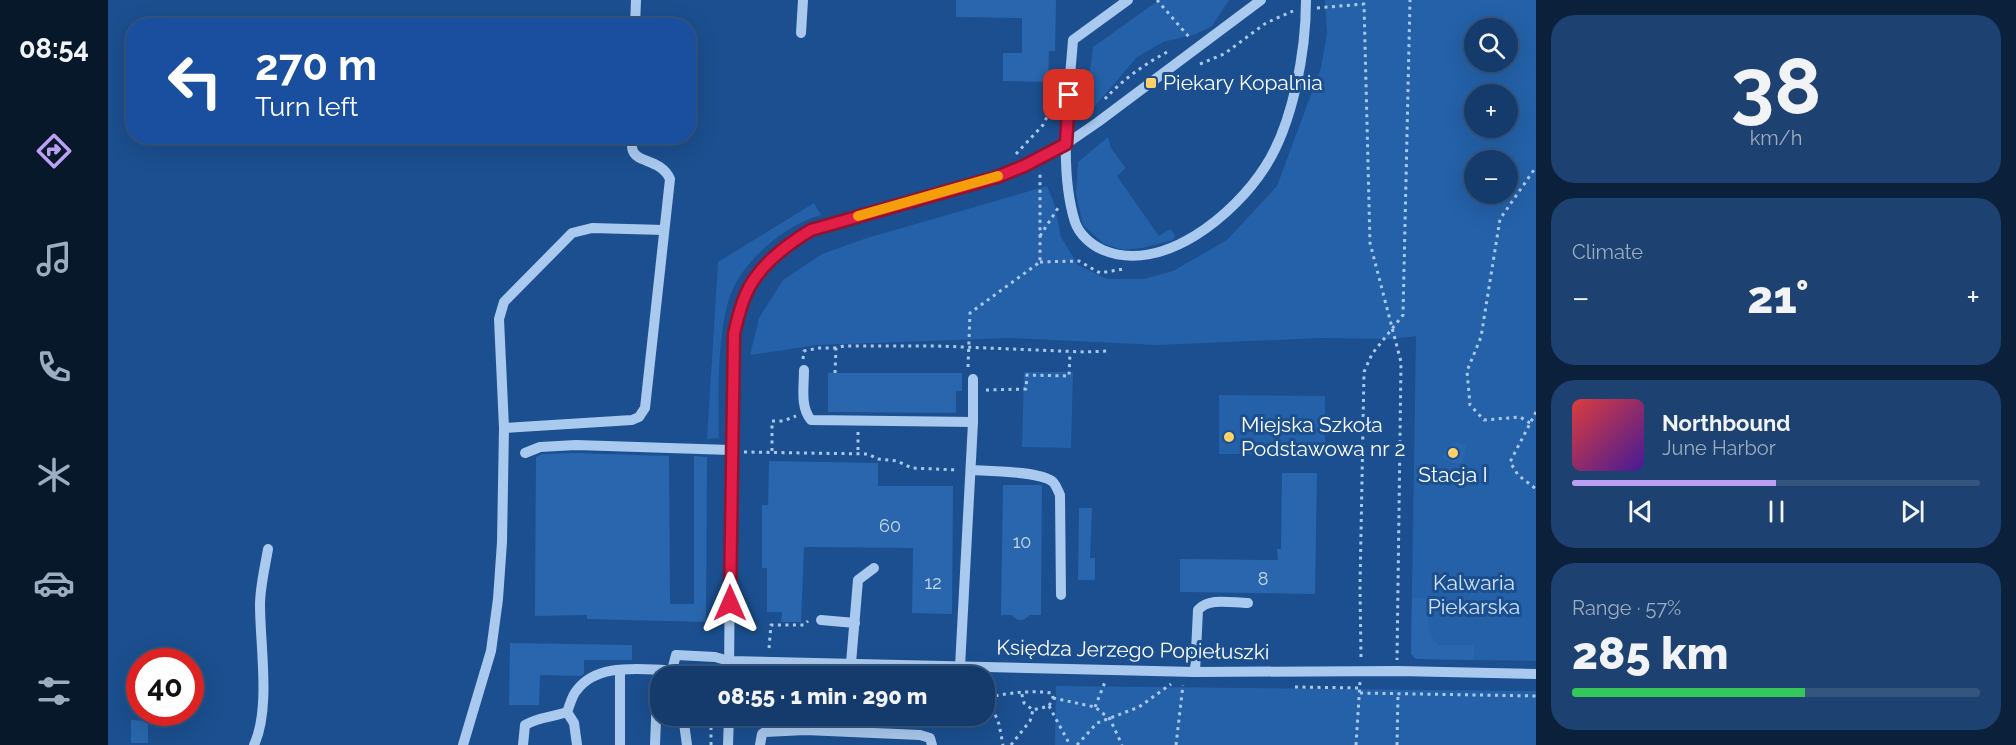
<!DOCTYPE html>
<html lang="en">
<head>
<meta charset="utf-8">
<style>
  body { margin:0; font-family:Raleway,sans-serif; background:#1d4271; color:#f1f3f6; height:100vh; display:flex; flex-direction:column; font-size:22px; white-space:nowrap }
  * { box-sizing:border-box; margin:0 }
  p { font-size:20px; color:#9dadc1 }
  .icon { flex:none; width:33px; height:33px; fill:none; stroke:currentColor; stroke-width:2; stroke-linecap:round; stroke-linejoin:round }
  .map { position:relative; flex:1; overflow:hidden }
  .drawer { display:flex; flex-direction:column; gap:15px; padding:15px; background:#0b203b; width:480px }
  .drawer>* { flex:none }
  .guide { position:absolute; left:18px; top:18px; width:570px; height:126px; border-radius:24px; box-shadow:0 6px 24px #0002,0 0 0 2px #33557e; background:#1a4fa0; color:#fff; overflow:hidden }
  .buttons { position:absolute; left:1356px; top:18px; display:grid; gap:12px }
  .buttons a { display:grid; place-items:center; width:54px; height:54px; border-radius:50%; background:#143b6b; box-shadow:0 6px 24px #0002,0 0 0 2px #33557e; font-size:30px }
  .speed { position:absolute; left:18px; top:648px; display:flex; gap:12px; font-size:30px; font-weight:700; text-align:center }
  .speed>* { display:grid; place-content:center; width:78px; height:78px; border-radius:50%; background:#143b6b; box-shadow:0 6px 24px #0002,0 0 0 2px #33557e; line-height:1 }
  .speed .limit { border:9px solid #d22; background:#fff; color:#111 }
  .pin { position:absolute; display:grid; place-items:center; width:51px; height:51px; color:#fff; margin:-26px; border-radius:12px; box-shadow:0 3px 9px #0006 }
  .me { position:absolute; width:66px; margin:-33px; rotate:0deg; stroke-linejoin:round; filter:drop-shadow(0 0 4px #0008) }
  .turn { display:flex; align-items:center; gap:21px; height:126px; padding:0 30px; font-size:27px }
  .turn .icon { width:78px; height:78px; stroke-width:2.5 }
  .turn b { display:block; font-size:42px; line-height:51px }
  .big { font-size:45px; font-weight:800; line-height:1.1 }
  .drawer .widget { flex:1; display:flex; flex-direction:column; justify-content:center; gap:9px; min-width:0; padding:0 21px; border-radius:24px; background:#1d4271 }
  .drawer .dial { align-items:center; gap:0 }
  .dial b { font-size:78px; line-height:1 }
  .song { display:flex; align-items:center; gap:18px }
  .cover { width:72px; height:72px; border-radius:9px; background:linear-gradient(135deg,hsl(0 70% 55%),hsl(260 70% 35%)) }
  .played { height:6px; border-radius:3px; background:linear-gradient(90deg,#bca0f2 50%,#33557e 50%) }
  .keys { display:flex; justify-content:space-around; direction:ltr }
  .heat { display:flex; justify-content:space-between; align-items:center; font-size:33px; direction:ltr }
  .charge { height:9px; border-radius:4px; background:linear-gradient(90deg,#34c759 57%,#33557e 0) }
  .trip { position:absolute; left:542px; top:666px; width:345px; height:60px; border-radius:24px; background:#143b6b; box-shadow:0 6px 24px #0002,0 0 0 2px #33557e; font-weight:800; line-height:60px; text-align:center }
  main { display:flex; flex:1; min-height:0 }
  .tab-bar { display:flex; flex-direction:column; width:108px; justify-content:space-around; align-items:center; background:#08182b; color:#9dadc1 }
  .tab-bar .icon { width:42px; height:42px }
  .tab-bar .active { color:#bca0f2 }
  .tab-bar b { font-size:27px; color:#f1f3f6 }
  .map>svg:first-child { display:block }
  .green { fill:#2461a8; fill-rule:evenodd }
  .building { fill:#2a66ad }
  .lines { fill:none; stroke-linecap:round; stroke-linejoin:round }
  .path { stroke:#a9c9ee; stroke-width:3; stroke-dasharray:3 4.5; stroke-linecap:butt }
  .minor { stroke:#a9c9ee; stroke-width:10 }
  .route-casing { stroke:#92132f; stroke-width:15 }
  .route { stroke:#e11d48; stroke-width:10 }
  .slow { stroke:#f59e0b; stroke-width:10 }
  .poi-dot { fill:#ffd166; stroke:#1b4f8f; stroke-width:2 }
  .labels { text-anchor:middle; stroke-width:6; stroke-linejoin:round; paint-order:stroke }
  .number-label { font-size:18px; fill:#cad9ea }
  .poi-label { font-size:21px; fill:#fff; stroke:#1b4f8f; text-anchor:start }
  .park-label { font-size:21px; fill:#cfe3fa; stroke:#1b4f8f }
  .street-label { font-size:21px; fill:#fff; stroke:#1b4f8f }
</style>
</head>
<body>
<main>
<nav class="tab-bar">
<b>08:54</b>
<svg class="icon active" aria-label="directions" viewBox="0 0 24 24"><path d="M12 3l9 9-9 9-9-9zM9 14v-3h6M13 9l2 2-2 2"/></svg>
<svg class="icon" aria-label="music" viewBox="0 0 24 24"><path d="M9 18V5l10-2v13"/><circle cx="6" cy="18" r="3"/><circle cx="16" cy="16" r="3"/></svg>
<svg class="icon" aria-label="phone" viewBox="0 0 24 24"><path d="M5 4h4l2 5-3 2q2 4 5 5l2-3 5 2v4C11 20 4 13 5 4z"/></svg>
<svg class="icon" aria-label="climate" viewBox="0 0 24 24"><path d="M12 3v18M4 7l16 10M4 17L20 7"/></svg>
<svg class="icon" aria-label="car" viewBox="0 0 24 24"><path d="M5 17H2v-5l4-1 3-4h7l3 4 3 1v5h-3M9 17h6M6 11h13"/><circle cx="7" cy="17" r="2"/><circle cx="17" cy="17" r="2"/></svg>
<svg class="icon" aria-label="filters" viewBox="0 0 24 24"><path d="M4 7h16M4 17h16"/><circle cx="9" cy="7" r="2"/><circle cx="15" cy="17" r="2"/></svg>
</nav>
<div class="map">
<svg width="1428" height="745" viewBox="0 0 1428 745">
  <rect width="100%" height="100%" fill="#1b4f8f"/>
  <!-- green -->
  <g class="green">
    <polygon points="1051,0 1121,0 1104,26 1088,34 1055,42 1029,57 976,119 985,47"/>
    <path d="M1217,0h211v661l-120,-2 -5,-5 5,-318 -23,3 -73,-1 -162,7 -147,-7 -194,7 -67,10 9,-37 24,-38 39,-26 45,-16 180,-52 7,17 7,34 17,28 29,14h37l29,-8 54,-31 50,-54 44,-118 6,-35zM1366,28h34v34h-34zM1366,94h34v34h-34zM1366,160h34v34h-34z"/>
    <polygon points="1000,137 1003,148 1017,167 1017,169 1009,176 1051,236 1060,230 1063,230 1067,235 1065,240 1034,248 1015,250 996,244 975,225 968,193 970,162"/>
    <path d="M706,203l7,12c-35,10 -74,42 -89,76 -15,35 -14,107 -13,147l-12,1 11,-177z"/>
    <polygon points="916,372 965,372 963,448 914,447"/>
    <polygon points="1111,395 1217,396 1217,454 1111,454"/>
    <polygon points="948,686 1428,691 1428,745 947,745"/>
  </g>
  <!-- building -->
  <g class="building">
    <polygon points="848,0 948,0 947,51 941,51 940,82 895,81 895,53 914,53 914,18 848,17"/>
    <polygon points="720,373 854,373 854,391 848,391 848,413 720,412"/>
    <polygon points="1346,442 1358,445 1355,463 1345,463 1334,457 1338,453 1337,450"/>
    <polygon points="468,453 561,456 562,604 586,604 586,456 599,457 598,622 479,619 479,615 427,616 428,457 434,454"/>
    <polygon points="661,461 770,463 770,486 845,486 844,614 804,613 805,548 696,547 693,622 673,622 674,612 659,612 659,568 654,568 654,505 660,505"/>
    <polygon points="1174,473 1209,473 1207,594 1072,592 1072,559 1170,560 1169,549 1173,549"/>
    <polygon points="895,485 934,485 933,615 922,615 915,620 910,620 903,615 893,615"/>
    <polygon points="971,508 984,508 982,558 987,558 987,580 970,580"/>
    <polygon points="1304,598 1320,598 1321,633 1330,645 1366,645 1366,660 1308,659 1303,654"/>
    <polygon points="402,643 524,645 524,660 476,660 476,674 473,676 432,675 431,705 401,705"/>
    <polygon points="23,720 40,721 40,743 23,743"/>
  </g>
  <g class="lines">
    <!-- path -->
    <g class="path">
      <polyline points="1049,0 1081,37"/>
      <polyline points="1209,8 1256,4 1262,243 1293,362 1289,660"/>
      <polyline points="1092,64 1116,54 1158,23 1185,11"/>
      <path d="M997,99c17,-19 41,-36 64,-48"/>
      <polyline points="908,154 935,125 942,111 946,111"/>
      <polyline points="932,236 950,208"/>
      <polyline points="932,262 971,261 992,273 1016,269"/>
      <polyline points="695,359 696,351 711,348 728,348"/>
      <polyline points="860,367 862,313 932,262 932,172"/>
      <polyline points="727,373 728,348 736,346 830,346 977,352 999,351"/>
      <polyline points="878,390 918,389 919,375 961,376 962,352"/>
      <polyline points="1428,412 1402,462 1410,475 1428,489"/>
      <polyline points="1422,423 1412,417 1376,420 1362,405 1359,371 1373,337 1392,219 1428,167"/>
      <polyline points="750,432 750,454"/>
      <polyline points="664,451 664,421 675,421 688,416"/>
      <polyline points="636,452 760,454 770,459 789,461 804,468 850,470"/>
      <polyline points="661,648 663,625 696,625 700,621"/>
      <polyline points="1253,657 1252,587 1256,372 1264,354 1295,315 1302,0"/>
      <polyline points="876,687 891,724 895,745"/>
      <polyline points="1187,687 1252,688"/>
      <polyline points="1252,693 1428,696"/>
      <path d="M880,697c23,-4 42,-7 64,-4l1,5 -4,8 -16,4 -9,-7 -3,-12"/>
      <polyline points="945,698 987,707 1002,719 1014,745"/>
      <polyline points="941,706 962,745"/>
      <polyline points="987,707 997,682"/>
      <polyline points="603,745 603,716"/>
      <polyline points="903,745 922,721 925,710"/>
      <polyline points="969,745 989,723 1031,707 1063,684"/>
      <polyline points="1068,745 1075,685"/>
      <polyline points="1248,745 1252,682"/>
      <polyline points="1289,745 1290,693"/>
    </g>
    <!-- minor -->
    <g class="minor">
      <path d="M1020,0l-55,40c-4,55 -15,128 2,182 4,12 16,23 28,28 60,25 132,-36 162,-83 28,-43 41,-116 41,-167"/>
      <polyline points="527,26 528,0"/>
      <polyline points="693,33 695,0"/>
      <path d="M696,370c0,17 -4,37 7,50l162,2"/>
      <path d="M396,428l128,-8 7,-3 6,-9 25,-229c-9,-20 -33,-16 -37,-28 -2,-4 -1,-10 0,-15"/>
      <polyline points="417,453 432,447 468,445 623,450"/>
      <path d="M863,470c17,1 70,1 82,12 3,3 5,9 7,13l1,100"/>
      <polyline points="713,620 747,623"/>
      <polyline points="743,663 750,580 766,568"/>
      <polyline points="852,667 865,422 865,379"/>
      <polyline points="512,670 512,745"/>
      <path d="M1087,672l3,-62c11,-13 34,-7 50,-7"/>
      <polyline points="621,676 623,435 626,334 639,291 666,257 703,229 889,177 916,166 958,144 990,122 1153,0"/>
      <polyline points="459,712 466,723 469,745"/>
      <polyline points="575,716 579,745"/>
      <path d="M146,745c17,-37 6,-99 6,-140 0,-18 5,-38 8,-56"/>
      <polyline points="355,745 383,651 390,599 394,542 396,428 391,319 396,302 464,233 484,228 556,230"/>
      <path d="M415,745l2,-20c13,-8 28,-8 42,-13 3,-7 5,-17 10,-22 21,-28 64,-20 95,-20l4,-15 39,2 14,4 466,11 203,-1 138,3"/>
      <polyline points="547,745 550,670"/>
      <polyline points="620,745 621,716"/>
      <polyline points="652,745 654,734 657,732 697,730 812,735 822,738 824,745"/>
    </g>
  </g>
  <g class="lines">
    <!-- route casing -->
    <g class="route-casing">
      <path id="route" d="M622,603l4,-269c3,-13 6,-27 12,-40 12,-28 40,-49 65,-64l186,-53 27,-11 42,-22 3,-49"/>
    </g>
    <!-- route -->
    <use href="#route" class="route"/>
    <!-- slow -->
    <polyline class="slow" points="750,216 890,176"/>
  </g>
  <!-- markers -->
  <g class="poi-dot">
    <rect x="1037" y="77" width="12" height="12" rx="3"/>
    <circle cx="1121" cy="437" r="6"/>
    <circle cx="1345" cy="453" r="6"/>
  </g>
  <g class="labels">
    <!-- number labels -->
    <g class="number-label">
      <text x="782" y="532">60</text>
      <text x="914" y="548">10</text>
      <text x="1155" y="585">8</text>
      <text x="825" y="589">12</text>
    </g>
    <!-- poi labels -->
    <g class="poi-label">
      <text x="1055" y="90">Piekary Kopalnia</text>
      <text x="1133" y="432">Miejska Szkoła<tspan x="1133" dy="24">Podstawowa nr 2</tspan></text>
      <text x="1345" y="482" text-anchor="middle">Stacja I</text>
    </g>
    <!-- park labels -->
    <g class="park-label">
      <text x="1366" y="590">Kalwaria<tspan x="1366" dy="24">Piekarska</tspan></text>
    </g>
    <!-- street labels -->
    <g class="street-label">
      <text transform="translate(1025 650) rotate(1)" y="7">Księdza Jerzego Popiełuszki</text>
    </g>
  </g>
</svg>
<div class="buttons">
<a><svg class="icon" aria-label="search" viewBox="0 0 24 24"><circle cx="10" cy="10" r="6"/><path d="M15 15l6 6"/></svg></a>
<a>+</a>
<a>−</a>
</div>
<div class="speed"><div class="limit">40</div></div>
<div class="pin" style="left:961px;top:95px;background:#d93025"><svg class="icon" aria-label="arrive" viewBox="0 0 24 24"><path d="M6 21V4h12l-3 4 3 4H6"/></svg></div>
<svg class="me" style="left:622px;top:603px" viewBox="-20 -20 40 40"><path d="M0-17L14 15 0 8-14 15z" fill="#e11d48" stroke="#fff" stroke-width="4"/></svg>
<div class="trip">08:55 · 1 min · 290 m</div>
<div class="guide">
<div class="turn"><svg class="icon" aria-label="left" viewBox="0 0 24 24"><path d="M17 20v-9H6M10 6l-5 5 5 5"/></svg><div><b>270 m</b>Turn left</div></div>
</div>
</div>
<section class="drawer">
<div class="widget dial"><b>38</b><p>km/h</p></div>
<div class="widget"><p>Climate</p>
<div class="heat"><a>−</a><b class="big">21°</b><a>+</a></div>
</div>
<div class="widget">
<div class="song"><i class="cover"></i><div><b>Northbound</b><p>June Harbor</p></div></div>
<div class="played"></div>
<div class="keys"><svg class="icon" aria-label="previous" viewBox="0 0 24 24"><path d="M18 5L8 12l10 7zM5 5v14"/></svg><svg class="icon" aria-label="pause" viewBox="0 0 24 24"><path d="M8 5v14M16 5v14"/></svg><svg class="icon" aria-label="next" viewBox="0 0 24 24"><path d="M6 5l10 7-10 7zM19 5v14"/></svg></div>
</div>
<div class="widget"><p>Range · 57%</p><b class="big">285 km</b><div class="charge"></div></div>
</section>
</main>
</body>
</html>
